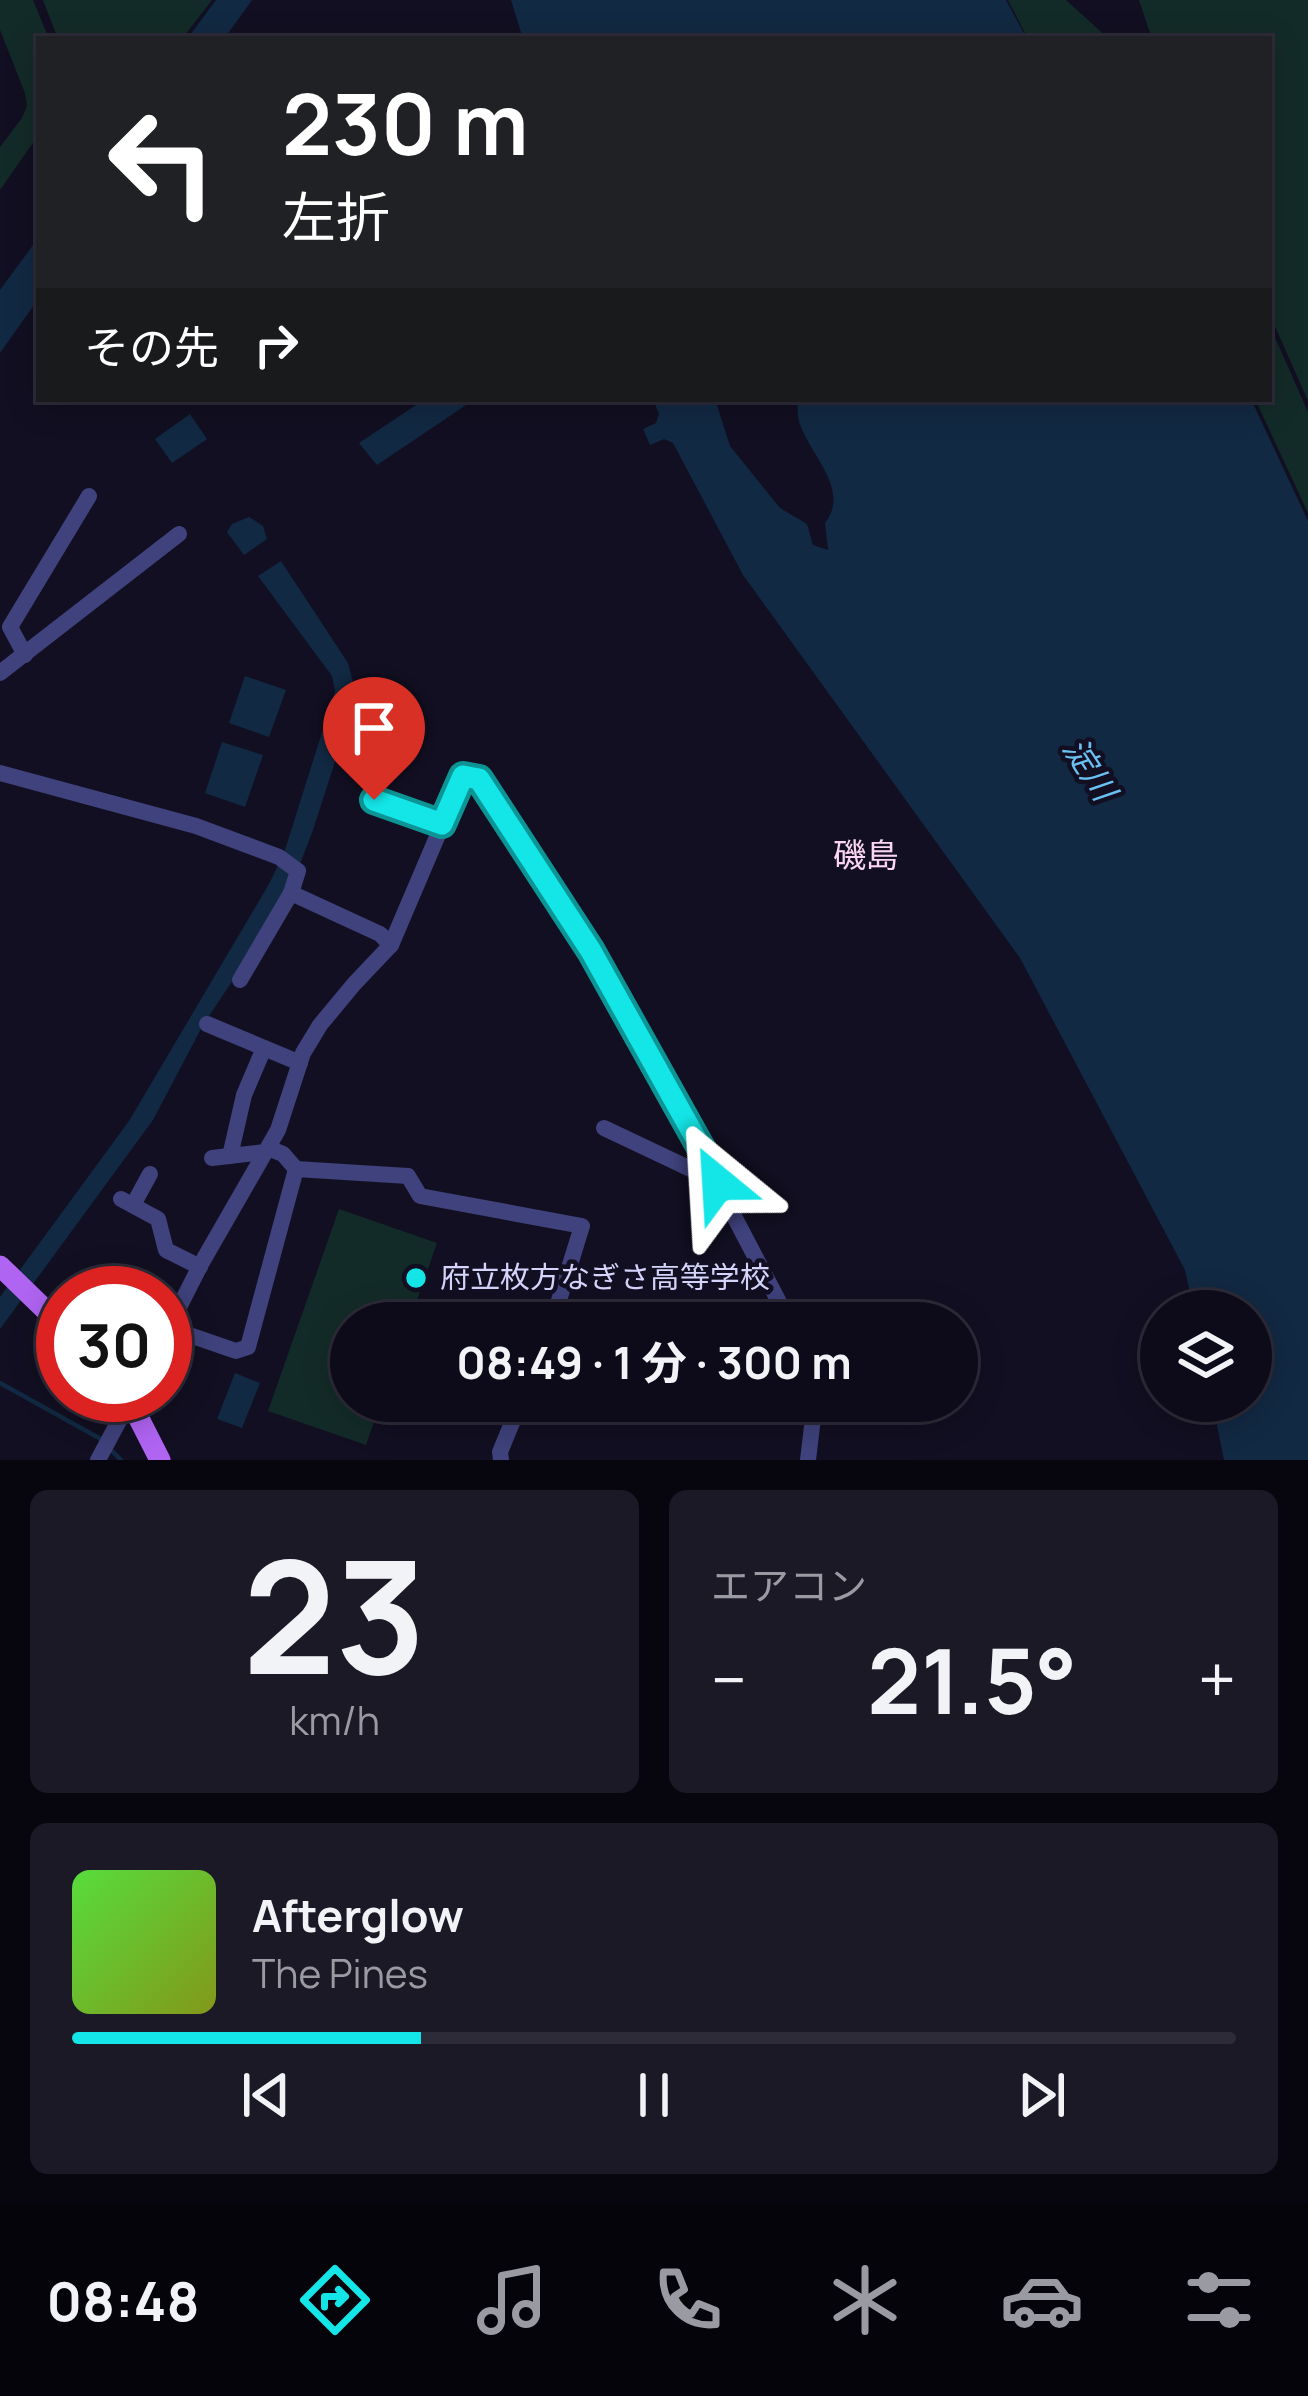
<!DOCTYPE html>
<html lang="ja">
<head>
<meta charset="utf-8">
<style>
  body { margin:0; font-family:Manrope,"Noto Sans JP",sans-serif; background:#1b1926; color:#f1f3f6; height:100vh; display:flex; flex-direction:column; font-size:45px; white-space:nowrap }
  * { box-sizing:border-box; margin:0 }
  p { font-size:39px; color:#9a9ba2 }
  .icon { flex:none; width:66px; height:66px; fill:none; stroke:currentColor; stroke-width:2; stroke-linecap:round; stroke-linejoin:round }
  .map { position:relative; height:1460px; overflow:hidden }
  .side { display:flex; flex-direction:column; gap:30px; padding:30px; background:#07060e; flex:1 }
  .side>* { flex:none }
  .hud { position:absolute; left:36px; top:36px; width:1236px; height:366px; border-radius:0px; box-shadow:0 6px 30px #0003,0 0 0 3px #2d2b38; background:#202124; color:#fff; overflow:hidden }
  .controls { position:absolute; left:1140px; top:1290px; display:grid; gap:24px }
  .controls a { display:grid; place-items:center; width:132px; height:132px; border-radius:50%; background:#0d0b19; box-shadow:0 6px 30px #0003,0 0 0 3px #2d2b38; font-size:60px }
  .speed { position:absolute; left:36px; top:1266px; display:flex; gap:24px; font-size:60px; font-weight:700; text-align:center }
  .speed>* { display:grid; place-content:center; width:156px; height:156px; border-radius:50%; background:#0d0b19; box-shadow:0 6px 30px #0003,0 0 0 3px #2d2b38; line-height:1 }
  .speed .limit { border:18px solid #d22; background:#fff; color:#111 }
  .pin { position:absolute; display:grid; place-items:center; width:102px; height:102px; color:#fff; margin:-123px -51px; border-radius:50% 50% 50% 0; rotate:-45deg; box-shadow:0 0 12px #0007 }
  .pin .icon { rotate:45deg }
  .me { position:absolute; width:132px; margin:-66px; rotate:333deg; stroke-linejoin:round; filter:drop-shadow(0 0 9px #0008) }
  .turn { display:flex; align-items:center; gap:42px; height:252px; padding:0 48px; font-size:54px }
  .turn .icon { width:156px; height:156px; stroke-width:2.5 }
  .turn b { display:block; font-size:84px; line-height:102px }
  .then { display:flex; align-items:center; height:114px; padding:0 48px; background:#0003; gap:24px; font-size:45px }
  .big { font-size:90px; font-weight:700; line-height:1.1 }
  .side .card { flex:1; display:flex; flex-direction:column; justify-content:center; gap:18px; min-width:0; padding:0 42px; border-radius:18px; background:#1b1926 }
  .side .dial { align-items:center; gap:0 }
  .dial b { font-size:156px; line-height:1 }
  .song { display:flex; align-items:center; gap:36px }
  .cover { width:144px; height:144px; border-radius:18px; background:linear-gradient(135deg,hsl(110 70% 55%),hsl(70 70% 35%)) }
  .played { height:12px; border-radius:6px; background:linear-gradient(90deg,#14e5e7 30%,#2d2b38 30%) }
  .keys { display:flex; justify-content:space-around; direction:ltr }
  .heat { display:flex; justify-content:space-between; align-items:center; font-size:66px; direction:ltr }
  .side .tiles { flex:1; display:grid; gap:30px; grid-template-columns:1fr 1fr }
  .card:last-child { grid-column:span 2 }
  .trip { position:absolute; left:330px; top:1302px; width:648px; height:120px; border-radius:60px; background:#0d0b19; box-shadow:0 6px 30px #0003,0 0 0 3px #2d2b38; font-weight:700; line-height:120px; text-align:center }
  .dock { display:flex; height:192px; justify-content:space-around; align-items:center; background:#05040a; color:#9a9ba2 }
  .dock .icon { width:84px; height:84px }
  .dock .current { color:#14e5e7 }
  .dock b { font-size:54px; color:#f1f3f6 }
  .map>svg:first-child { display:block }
  .green { fill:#132b28 }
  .water { fill:#122943 }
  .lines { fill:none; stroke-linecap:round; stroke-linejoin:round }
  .stream { stroke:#122943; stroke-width:4.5 }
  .minor { stroke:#3f427c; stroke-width:16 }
  .major { stroke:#b064f2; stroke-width:21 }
  .route-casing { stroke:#0d9596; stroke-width:30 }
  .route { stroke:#14e5e7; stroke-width:21 }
  .poi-dot { fill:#14e5e7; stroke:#110f21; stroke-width:4.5 }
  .labels { text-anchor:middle; stroke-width:9; stroke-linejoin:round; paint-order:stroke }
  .poi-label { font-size:30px; fill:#d5d4fb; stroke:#110f21; text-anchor:start }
  .water-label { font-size:33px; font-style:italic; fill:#6bc0f2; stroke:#110f21 }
  .neighbourhood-label { font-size:33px; fill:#fbd5f1; stroke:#110f21 }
</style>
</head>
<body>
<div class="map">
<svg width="1308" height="1460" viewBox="0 0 1308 1460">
  <rect width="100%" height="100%" fill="#110f21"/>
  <!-- green -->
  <g class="green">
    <polygon points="0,0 33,0 49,39 39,39 39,134 0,190 0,147 22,118 27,106 25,93 0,30"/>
    <polygon points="43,0 212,0 182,39 58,39"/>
    <polygon points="1008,0 1066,0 1109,39 1028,39"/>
    <polygon points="1139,0 1308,0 1308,401 1269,313 1269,39 1152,39"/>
    <polygon points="1269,324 1308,412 1308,513 1255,399 1269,399"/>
    <polygon points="339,1209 437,1243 409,1323 351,1323 351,1401 381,1401 366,1445 268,1411"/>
  </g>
  <!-- water -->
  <g class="water">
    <polygon points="216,0 252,0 224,39 187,39"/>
    <polygon points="511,0 1006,0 1027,39 523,39"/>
    <polygon points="39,237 39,298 0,353 0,290"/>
    <polygon points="425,399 475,399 377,465 359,443"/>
    <path d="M653,399h62l15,47 50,62 27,16 6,21 15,5 -3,-27c25,-32 -12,-65 -24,-96 -4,-8 -3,-18 -4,-28h454l57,122v939h-84l-12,-59h39v-90h-57l-9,-41 -165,-312 -277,-383 -70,-132 -9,-4 -14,6 -7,-16 13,-6 3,-9z"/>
    <polygon points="190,414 207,439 172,463 155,439"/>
    <polygon points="249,517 263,526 267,539 244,555 227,532 232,524"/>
    <polygon points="281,561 348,663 354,686 352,709 313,830 300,864 233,980 203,1025 153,1120 0,1329 0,1297 129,1121 269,884 284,853 335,691 332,676 258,576"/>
    <polygon points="245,676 286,690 269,737 229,723"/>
    <polygon points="222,742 263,755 245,807 205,793"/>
    <polygon points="235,1373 260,1383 242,1428 217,1419"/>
  </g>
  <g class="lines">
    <!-- stream -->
    <polyline class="stream" points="0,1383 99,1438 121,1460"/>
    <!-- minor -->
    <g class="minor">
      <polyline points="25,655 10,627 89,496"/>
      <polyline points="0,673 179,534"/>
      <polyline points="0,773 196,826 279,857 298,871 291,893 240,980"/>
      <polyline points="374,800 442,824"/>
      <polyline points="291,893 380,934 391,945"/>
      <polyline points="207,1024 300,1063"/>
      <polyline points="604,1128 718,1182"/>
      <polyline points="268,1148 283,1154 296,1169"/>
      <polyline points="230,1156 244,1095 264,1048"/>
      <polyline points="212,1158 265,1152"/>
      <polyline points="121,1199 158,1219 166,1250 200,1267"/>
      <polyline points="133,1205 150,1174"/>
      <polyline points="169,1328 236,1351 248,1347 296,1169 408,1176 420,1196 582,1226 552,1323"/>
      <polyline points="165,1335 201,1264 278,1130 303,1053 320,1025 354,984 391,945 463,776 479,779 591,951 710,1164 726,1201 790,1323"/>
      <polyline points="98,1460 120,1419 133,1407"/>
      <polyline points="501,1460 500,1452 521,1401"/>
      <polyline points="808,1460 815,1401"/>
    </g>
    <!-- major -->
    <g class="major">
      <polyline points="0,1266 63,1327"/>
      <polyline points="127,1395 160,1460"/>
    </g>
  </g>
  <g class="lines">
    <!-- route casing -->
    <g class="route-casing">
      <polyline id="route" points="374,800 442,824 463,776 479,779 591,951 710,1164 718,1183"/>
    </g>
    <!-- route -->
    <use href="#route" class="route"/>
  </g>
  <!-- markers -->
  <circle class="poi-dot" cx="416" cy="1278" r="12"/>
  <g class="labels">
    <!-- poi labels -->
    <g class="poi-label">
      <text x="440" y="1288">府立枚方なぎさ高等学校</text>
    </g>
    <!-- water labels -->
    <g class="water-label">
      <text transform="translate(1090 769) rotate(57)" y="12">淀川</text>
    </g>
    <!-- neighbourhood labels -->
    <g class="neighbourhood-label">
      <text x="866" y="867">磯島</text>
    </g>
  </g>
</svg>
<div class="controls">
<a><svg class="icon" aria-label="layers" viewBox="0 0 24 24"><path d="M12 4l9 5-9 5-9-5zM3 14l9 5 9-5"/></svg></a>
</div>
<div class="speed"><div class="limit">30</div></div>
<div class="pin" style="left:374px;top:800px;background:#d93025"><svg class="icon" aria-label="arrive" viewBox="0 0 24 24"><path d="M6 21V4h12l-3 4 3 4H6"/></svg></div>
<svg class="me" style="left:718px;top:1183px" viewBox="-20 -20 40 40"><path d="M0-17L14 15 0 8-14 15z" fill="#14e5e7" stroke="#fff" stroke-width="4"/></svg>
<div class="trip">08:49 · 1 分 · 300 m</div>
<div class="hud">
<div class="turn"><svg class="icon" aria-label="left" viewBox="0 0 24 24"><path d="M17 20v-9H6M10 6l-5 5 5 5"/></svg><div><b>230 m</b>左折</div></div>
<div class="then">その先<svg class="icon" aria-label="right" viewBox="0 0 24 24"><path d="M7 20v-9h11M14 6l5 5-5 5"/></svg></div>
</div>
</div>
<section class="side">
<div class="tiles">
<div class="card dial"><b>23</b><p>km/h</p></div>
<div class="card"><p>エアコン</p>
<div class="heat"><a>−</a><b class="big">21.5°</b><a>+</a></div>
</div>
<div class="card">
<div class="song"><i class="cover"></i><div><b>Afterglow</b><p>The Pines</p></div></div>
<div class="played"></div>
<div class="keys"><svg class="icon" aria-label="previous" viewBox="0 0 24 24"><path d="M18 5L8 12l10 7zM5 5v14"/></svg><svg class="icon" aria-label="pause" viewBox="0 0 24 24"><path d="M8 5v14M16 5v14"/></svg><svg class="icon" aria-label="next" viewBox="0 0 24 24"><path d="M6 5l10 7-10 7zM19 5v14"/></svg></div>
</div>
</div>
</section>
<nav class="dock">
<b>08:48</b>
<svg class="icon current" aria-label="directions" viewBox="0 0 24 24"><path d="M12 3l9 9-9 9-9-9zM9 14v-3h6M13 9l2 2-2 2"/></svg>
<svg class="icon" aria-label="music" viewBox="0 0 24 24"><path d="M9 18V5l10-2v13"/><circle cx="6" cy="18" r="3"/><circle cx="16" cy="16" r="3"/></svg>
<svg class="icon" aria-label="phone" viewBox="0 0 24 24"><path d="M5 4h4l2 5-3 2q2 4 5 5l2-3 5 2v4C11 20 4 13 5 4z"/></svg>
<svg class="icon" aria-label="climate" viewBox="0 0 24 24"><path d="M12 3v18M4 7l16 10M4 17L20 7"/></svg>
<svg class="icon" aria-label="car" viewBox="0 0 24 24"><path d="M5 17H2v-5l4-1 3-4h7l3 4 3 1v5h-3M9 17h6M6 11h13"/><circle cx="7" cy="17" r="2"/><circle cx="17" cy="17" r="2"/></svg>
<svg class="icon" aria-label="filters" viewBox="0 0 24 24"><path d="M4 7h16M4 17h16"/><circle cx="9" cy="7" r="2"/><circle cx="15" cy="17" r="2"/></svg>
</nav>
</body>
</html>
